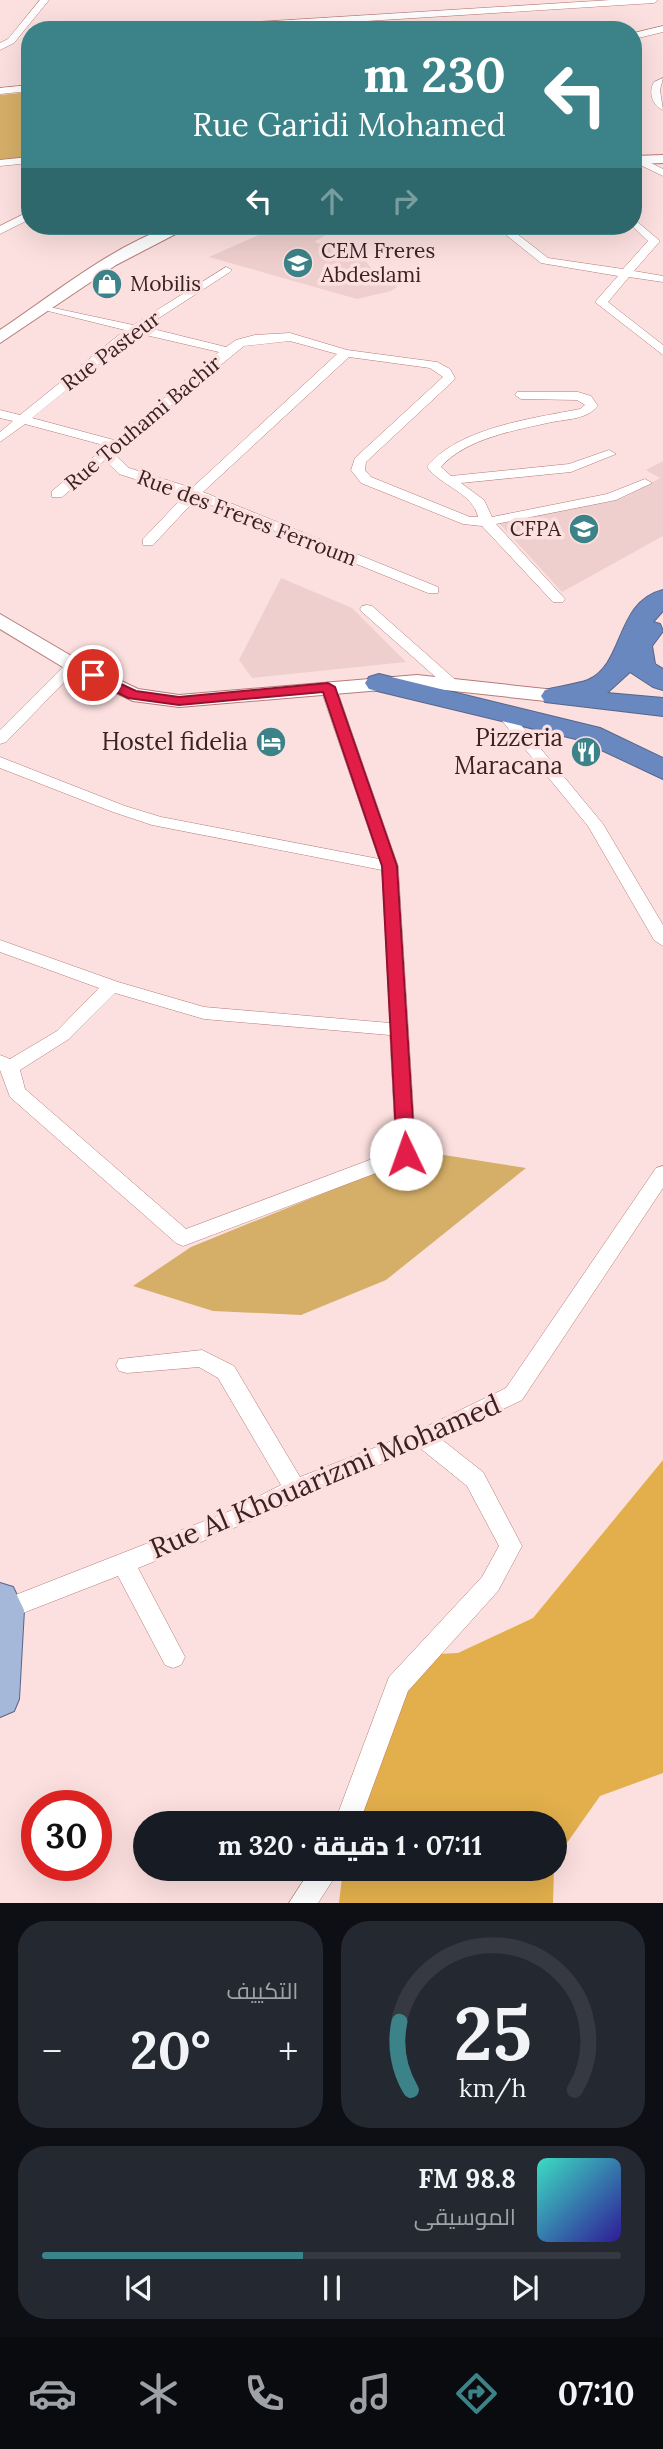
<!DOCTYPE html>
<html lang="ar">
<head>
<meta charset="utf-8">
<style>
  body { margin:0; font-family:Lora,Cairo,serif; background:#242831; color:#f1f3f6; direction:rtl; height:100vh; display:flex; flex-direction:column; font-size:26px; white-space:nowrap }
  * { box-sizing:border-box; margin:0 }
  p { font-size:23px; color:#9ea1a6 }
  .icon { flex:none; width:38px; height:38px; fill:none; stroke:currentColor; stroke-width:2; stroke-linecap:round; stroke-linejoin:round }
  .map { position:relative; height:1903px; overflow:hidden; direction:ltr }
  .sheet { display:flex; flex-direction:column; gap:18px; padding:18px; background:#0d0f14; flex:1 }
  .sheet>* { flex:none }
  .banner { position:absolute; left:21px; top:21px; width:621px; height:214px; border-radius:28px; box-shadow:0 7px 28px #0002; direction:rtl; background:#3b8388; color:#fff; overflow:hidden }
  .speed { position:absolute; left:21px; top:1790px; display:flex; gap:14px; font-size:35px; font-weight:700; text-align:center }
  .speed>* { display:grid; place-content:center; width:91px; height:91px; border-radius:50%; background:#171b24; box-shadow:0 7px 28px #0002; line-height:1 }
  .speed .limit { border:10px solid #d22; background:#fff; color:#111 }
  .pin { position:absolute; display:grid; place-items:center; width:60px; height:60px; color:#fff; margin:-30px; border:4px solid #fff; border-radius:50%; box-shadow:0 2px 7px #0007 }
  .me { position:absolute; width:77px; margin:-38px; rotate:357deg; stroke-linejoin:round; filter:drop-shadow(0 0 5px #0008) }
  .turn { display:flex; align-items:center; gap:24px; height:147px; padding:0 21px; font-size:32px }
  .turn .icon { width:91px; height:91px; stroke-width:2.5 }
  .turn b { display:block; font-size:49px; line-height:60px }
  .lanes { display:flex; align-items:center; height:66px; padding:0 21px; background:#0003; justify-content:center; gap:35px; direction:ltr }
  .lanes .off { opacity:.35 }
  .big { font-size:52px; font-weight:800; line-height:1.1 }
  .sheet .tile { flex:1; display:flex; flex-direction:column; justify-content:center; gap:10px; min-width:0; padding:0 24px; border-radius:28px; background:#242831 }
  .sheet .dial { align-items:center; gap:0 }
  .dial svg { height:182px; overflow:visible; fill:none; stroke:#363941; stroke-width:7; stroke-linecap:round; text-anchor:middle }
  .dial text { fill:#f1f3f6; stroke:none }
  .song { display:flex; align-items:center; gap:21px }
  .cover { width:84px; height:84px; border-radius:10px; background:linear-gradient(135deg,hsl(170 70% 55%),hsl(250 70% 35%)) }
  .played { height:7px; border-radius:4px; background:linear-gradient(90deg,#3b8388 45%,#363941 45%) }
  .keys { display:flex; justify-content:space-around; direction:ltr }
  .heat { display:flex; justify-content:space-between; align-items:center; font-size:38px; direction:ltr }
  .sheet .tiles { flex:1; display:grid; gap:18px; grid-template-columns:1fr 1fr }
  .tile:last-child { grid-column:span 2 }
  .trip { position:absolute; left:133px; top:1811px; width:434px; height:70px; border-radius:35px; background:#171b24; box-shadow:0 7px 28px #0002; font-weight:800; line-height:70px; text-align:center; direction:rtl }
  .dock { display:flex; height:112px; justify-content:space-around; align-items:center; background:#090b0e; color:#9ea1a6 }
  .dock .icon { width:49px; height:49px }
  .dock .on { color:#3b8388 }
  .dock b { font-size:32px; color:#f1f3f6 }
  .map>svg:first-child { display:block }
  .built { fill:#eecfcd }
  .green { fill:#d5af68 }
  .forest { fill:#e2af4c }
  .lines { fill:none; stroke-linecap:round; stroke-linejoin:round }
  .street-casing { stroke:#b77a78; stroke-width:1 }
  .secondary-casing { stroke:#b77a78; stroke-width:2 }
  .primary-casing { stroke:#596488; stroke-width:2 }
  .highway-casing { stroke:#596488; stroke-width:2 }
  .street { fill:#fff; fill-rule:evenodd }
  .secondary { fill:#fff; fill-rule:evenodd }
  .primary { fill:#a5b8d9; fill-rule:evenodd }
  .highway { fill:#6988c0; fill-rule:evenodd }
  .route { fill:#e11d48; stroke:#92132f; stroke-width:2 }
  .labels { text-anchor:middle; stroke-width:7; stroke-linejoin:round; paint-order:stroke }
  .far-poi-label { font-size:21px; fill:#3a2221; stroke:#fce0df; text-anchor:start }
  .far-street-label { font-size:21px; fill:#3a2221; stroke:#fce0df }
  .poi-label { font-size:24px; fill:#3a2221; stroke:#fce0df; text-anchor:end }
  .near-street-label { font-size:28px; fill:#3a2221; stroke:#fce0df }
</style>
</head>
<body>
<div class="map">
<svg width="663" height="1903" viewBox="0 0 663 1903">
  <rect width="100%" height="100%" fill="#fce0df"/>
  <!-- built -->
  <g class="built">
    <polygon points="279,226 341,226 314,242 361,255 371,268 386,279 394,278 397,287 391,291 357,299 209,257"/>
    <polygon points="663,461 663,536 562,592 499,523 623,498 660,478 646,470"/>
    <polygon points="281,578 352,608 406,662 252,678 239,660"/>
  </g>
  <!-- green -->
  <g class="green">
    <polygon points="30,92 30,157 0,161 0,95"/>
    <polygon points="425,1152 526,1168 386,1280 301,1315 213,1311 133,1286 191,1247"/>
  </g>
  <!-- forest -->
  <g class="forest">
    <polygon points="663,1460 663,1773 600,1796 555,1860 555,1824 347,1824 418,1655 458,1653 533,1618"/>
    <polygon points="343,1869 554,1869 553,1903 339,1903"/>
  </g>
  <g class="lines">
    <!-- street casing -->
    <g class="street-casing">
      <g id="street">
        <polygon points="40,0 49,0 14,43 0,50 0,43 8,39"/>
        <polygon points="611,0 658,0 654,3 224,30 172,30 176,27"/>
        <polygon points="663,26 663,32 634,39 634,33"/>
        <path d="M663,78l-3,12 3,20c-11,-5 -15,-18 -9,-28z"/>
        <polygon points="30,85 30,91 0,94 0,88"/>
        <polygon points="30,157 30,163 0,166 0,160"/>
        <polygon points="634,158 641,158 663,169 663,176 634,162"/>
        <polygon points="30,211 30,219 0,234 0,226"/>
        <polygon points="634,219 660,241 634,271 663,276 663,282 629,277 608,302 663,345 663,355 595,302 618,276 541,263 495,226 507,226 548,258 623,269 648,241 632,226"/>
        <path d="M226,267l6,3 -2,2 -85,55 81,20 10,-7 19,-5 35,-2 57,17 90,12 13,7 5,9 -2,3 -87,81 -1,8 6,7 99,40h8c-5,-24 -37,-31 -51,-50 30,-39 107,-49 153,-58l5,-4 -8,-5 -56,-1 -6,-4 2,-3h61l13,4 7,10c-11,13 -29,13 -46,16 -35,8 -86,16 -111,45l10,9 118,-12 40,-14 7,4 -45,18 -110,11 23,17 8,17 115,-23 38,-15 7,4 -36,17 -120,24 69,75 -2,3h-10l-71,-76 -19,-2 -102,-41 -10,-13 4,-12 88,-81 -13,-9 -81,-11 -146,135 235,95v6h-10l-232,-94 -43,46h-10v-6l42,-44 -66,-21 -14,-14 -43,37h-10v-6l55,-45 -82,-22 -25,18v-10l13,-11 -13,-3v-8l20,5 105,-85 -85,-21v-4l93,20zM137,333l82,19 -105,88 -82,-22zM290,341l47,13 -145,134 -63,-20 -13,-12 3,-8 125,-102z"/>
        <polygon points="367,605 372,606 458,682 461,685 458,688 448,688 362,612 360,609 362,606"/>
        <polygon points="73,661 80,665 78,668 6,742 0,744 0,730 68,662"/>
        <path d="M328,682l8,5 62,179 18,288 -3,5 -230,87 -7,-3 -166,-146 -10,-27v-15l10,4 47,-28 42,-43 -99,-36v-12l118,42 86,25 186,16 -8,-153 -230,-45 -39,-13 -113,-44v-11l125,49 36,11 218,42 -59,-172zM115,993l89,26 186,16 6,115 -210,79 -161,-140 -5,-19 49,-31z"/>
        <polygon points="502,706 507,708 603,824 663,925 663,946 654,940 588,826 494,711"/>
        <path d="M663,1166v22l-141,212 -81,39 42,33 39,74 -24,45 -90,100 -49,133h-25l55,-147 93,-100 17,-31 -32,-60 -47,-38c-95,39 -187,82 -282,120l47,89 -4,8 -8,3 -8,-3 -47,-89 -113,44 -5,-2v-17l230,-90 51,-26 -63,-107 -19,-11 -72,6 -8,-2 -3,-6 3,-6 83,-9 32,16 66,111 115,-45 91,-44 150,-220z"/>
        <polygon points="311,1869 340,1869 318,1903 289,1903"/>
      </g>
    </g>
    <!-- secondary casing -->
    <g class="secondary-casing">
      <g id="secondary">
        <polygon points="663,155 663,163 634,164 634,156"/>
        <path d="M170,226h21l-75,39 -116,78v-13c55,-37 107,-80 170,-104z"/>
        <polygon points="0,614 80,661 138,689 179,695 417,675 555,690 563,691 566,696 563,701 555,702 417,687 179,707 133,701 66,669 0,629"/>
      </g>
    </g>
    <!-- primary casing -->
    <g class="primary-casing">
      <polygon id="primary" points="0,1583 13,1587 24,1610 19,1699 14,1711 0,1717"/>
    </g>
    <!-- highway casing -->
    <g class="highway-casing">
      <g id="highway">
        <path d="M663,590v21l-10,11 7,2 3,7 -11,15 3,18 8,5v21l-10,-3 -23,-15 -23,21 56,5v18l-118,-14 -4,-6 4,-6c13,-4 30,-5 43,-10 37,-16 27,-78 75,-90z"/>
        <polygon points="379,674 600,728 663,758 663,779 580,740 369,689 365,683 369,677"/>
      </g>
    </g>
    <!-- street -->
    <use href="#street" class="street"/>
    <!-- secondary -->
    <use href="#secondary" class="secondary"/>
    <!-- primary -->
    <use href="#primary" class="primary"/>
    <!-- highway -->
    <use href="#highway" class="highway"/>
  </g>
  <!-- route -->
  <polygon class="route" points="93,671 136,691 179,697 328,683 335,687 397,866 415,1154 412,1158 400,1158 397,1154 382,866 323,692 179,705 128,698 88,678 86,675"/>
  <!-- icons -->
  <defs>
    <g id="school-disc" transform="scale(1.575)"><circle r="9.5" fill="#3b8388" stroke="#fce0df"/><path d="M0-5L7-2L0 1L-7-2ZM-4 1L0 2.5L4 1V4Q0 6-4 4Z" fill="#fff"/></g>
    <g id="shop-disc" transform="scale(1.575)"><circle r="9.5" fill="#3b8388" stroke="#fce0df"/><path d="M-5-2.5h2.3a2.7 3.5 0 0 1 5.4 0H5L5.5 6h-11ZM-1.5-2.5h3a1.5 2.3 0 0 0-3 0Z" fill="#fff"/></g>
    <g id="university-disc" transform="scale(1.575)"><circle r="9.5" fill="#3b8388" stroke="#fce0df"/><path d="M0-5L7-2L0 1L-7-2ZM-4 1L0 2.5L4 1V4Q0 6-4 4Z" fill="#fff"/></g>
    <g id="hotel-disc" transform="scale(1.575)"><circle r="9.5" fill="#3b8388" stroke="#fce0df"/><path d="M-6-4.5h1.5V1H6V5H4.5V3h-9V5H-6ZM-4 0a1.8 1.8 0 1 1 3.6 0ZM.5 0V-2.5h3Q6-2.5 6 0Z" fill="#fff"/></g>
    <g id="restaurant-disc" transform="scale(1.575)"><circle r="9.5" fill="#3b8388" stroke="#fce0df"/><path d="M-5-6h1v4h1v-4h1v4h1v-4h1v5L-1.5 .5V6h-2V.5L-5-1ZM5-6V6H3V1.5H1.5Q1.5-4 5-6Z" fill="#fff"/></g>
  </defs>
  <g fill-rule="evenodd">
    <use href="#school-disc" x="298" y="263"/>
    <use href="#shop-disc" x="107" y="284"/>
    <use href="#university-disc" x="584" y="529"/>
    <use href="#hotel-disc" x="271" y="742"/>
    <use href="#restaurant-disc" x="586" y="752"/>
  </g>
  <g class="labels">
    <!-- far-poi labels -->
    <g class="far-poi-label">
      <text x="321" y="258">CEM Freres<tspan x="321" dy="24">Abdeslami</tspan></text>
      <text x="130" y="291">Mobilis</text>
      <text x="561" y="536" text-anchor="end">CFPA</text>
    </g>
    <!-- far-street labels -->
    <g class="far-street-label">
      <text transform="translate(111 351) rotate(-37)" y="7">Rue Pasteur</text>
      <text transform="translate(143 423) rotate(-40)" y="7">Rue Touhami Bachir</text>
      <text transform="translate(247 518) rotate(21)" y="7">Rue des Freres Ferroum</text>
    </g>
    <!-- poi labels -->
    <g class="poi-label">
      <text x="563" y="746">Pizzeria<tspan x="563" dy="28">Maracana</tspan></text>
      <text x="248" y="750">Hostel fidelia</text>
    </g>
    <!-- near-street labels -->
    <g class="near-street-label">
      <text transform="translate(325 1476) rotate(-23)" y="10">Rue Al Khouarizmi Mohamed</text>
    </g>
  </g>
</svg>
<div class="speed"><div class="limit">30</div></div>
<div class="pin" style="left:93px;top:675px;background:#d93025"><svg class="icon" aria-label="arrive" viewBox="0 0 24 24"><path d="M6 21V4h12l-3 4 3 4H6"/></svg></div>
<svg class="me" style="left:406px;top:1154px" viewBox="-20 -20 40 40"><circle r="19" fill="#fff"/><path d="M0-13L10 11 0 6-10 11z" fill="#e11d48"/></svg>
<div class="trip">07:11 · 1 دقيقة · 320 m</div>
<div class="banner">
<div class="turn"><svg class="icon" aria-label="left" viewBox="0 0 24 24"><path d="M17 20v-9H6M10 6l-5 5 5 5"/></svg><div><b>230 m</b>Rue Garidi Mohamed</div></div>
<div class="lanes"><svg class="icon" aria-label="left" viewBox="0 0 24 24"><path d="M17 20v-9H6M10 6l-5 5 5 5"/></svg><svg class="icon off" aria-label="ahead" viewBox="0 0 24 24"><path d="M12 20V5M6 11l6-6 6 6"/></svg><svg class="icon off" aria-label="right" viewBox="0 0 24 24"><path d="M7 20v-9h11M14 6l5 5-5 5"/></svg></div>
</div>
</div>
<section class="sheet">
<div class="tiles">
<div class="tile dial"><svg viewBox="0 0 100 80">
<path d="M14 69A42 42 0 1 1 86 69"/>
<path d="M14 69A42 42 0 0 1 9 39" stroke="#3b8388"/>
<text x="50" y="56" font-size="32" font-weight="700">25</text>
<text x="50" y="72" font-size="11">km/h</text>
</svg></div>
<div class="tile"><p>التكييف</p>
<div class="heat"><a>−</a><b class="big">20°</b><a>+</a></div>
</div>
<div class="tile">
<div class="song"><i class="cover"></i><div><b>98.8 FM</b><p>الموسيقى</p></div></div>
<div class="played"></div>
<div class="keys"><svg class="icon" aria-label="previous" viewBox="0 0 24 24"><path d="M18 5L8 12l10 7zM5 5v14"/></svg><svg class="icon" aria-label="pause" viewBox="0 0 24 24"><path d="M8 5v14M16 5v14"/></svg><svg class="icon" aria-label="next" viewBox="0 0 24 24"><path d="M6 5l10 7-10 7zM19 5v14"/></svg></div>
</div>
</div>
</section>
<nav class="dock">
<b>07:10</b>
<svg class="icon on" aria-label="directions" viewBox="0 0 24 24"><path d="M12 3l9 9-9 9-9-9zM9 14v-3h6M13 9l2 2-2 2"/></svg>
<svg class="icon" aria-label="music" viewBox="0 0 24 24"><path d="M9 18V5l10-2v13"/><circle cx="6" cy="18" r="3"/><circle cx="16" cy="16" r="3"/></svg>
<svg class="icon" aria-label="phone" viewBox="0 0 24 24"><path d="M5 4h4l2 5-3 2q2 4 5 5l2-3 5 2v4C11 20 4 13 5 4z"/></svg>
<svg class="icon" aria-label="climate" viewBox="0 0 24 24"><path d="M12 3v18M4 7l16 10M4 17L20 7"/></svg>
<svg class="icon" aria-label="car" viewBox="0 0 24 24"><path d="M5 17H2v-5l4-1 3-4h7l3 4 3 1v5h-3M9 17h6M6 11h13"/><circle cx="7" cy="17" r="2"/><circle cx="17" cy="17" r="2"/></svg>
</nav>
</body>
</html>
